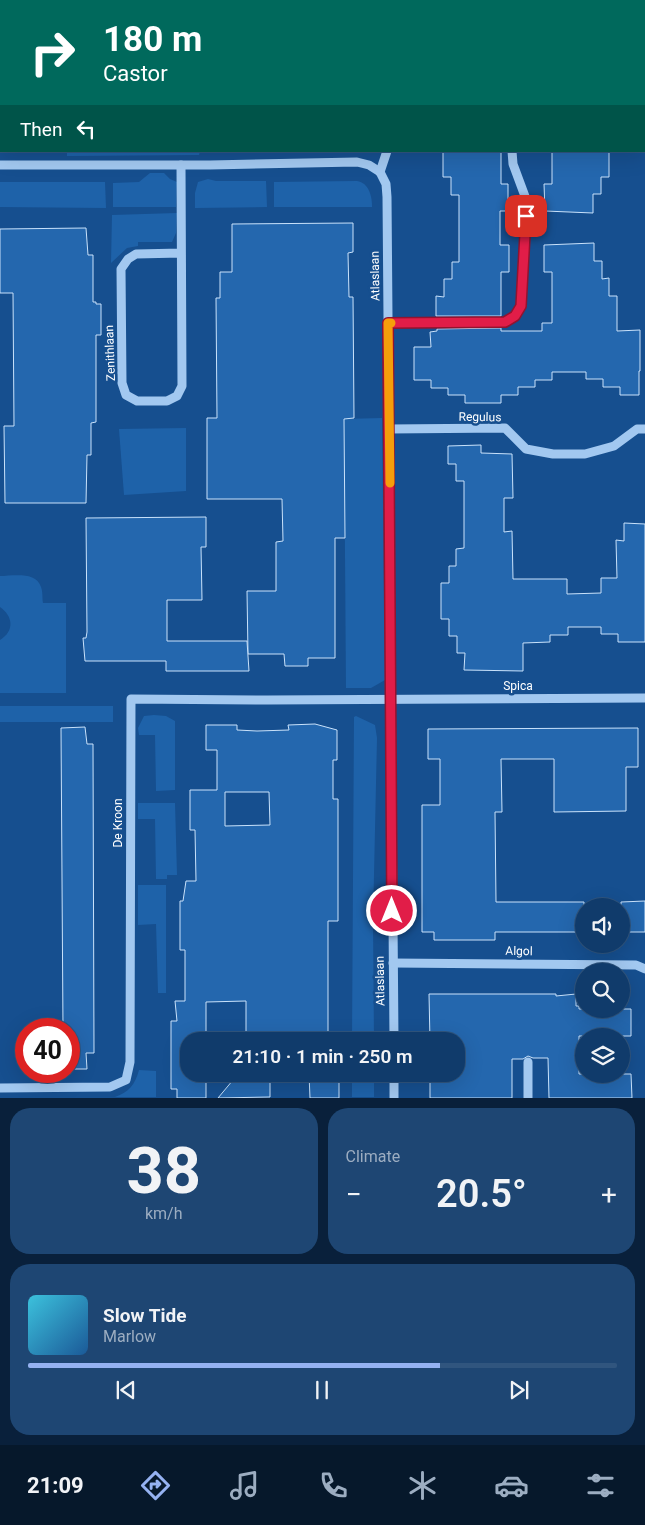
<!DOCTYPE html>
<html lang="en">
<head>
<meta charset="utf-8">
<style>
  body { margin:0; font-family:Roboto,sans-serif; background:#1e4673; color:#f1f3f6; height:100vh; display:flex; flex-direction:column; font-size:19px; white-space:nowrap }
  * { box-sizing:border-box; margin:0 }
  p { font-size:16px; color:#9cadc1 }
  .icon { flex:none; width:28px; height:28px; fill:none; stroke:currentColor; stroke-width:2; stroke-linecap:round; stroke-linejoin:round }
  .map { position:relative; height:1098px; overflow:hidden }
  .panel { display:flex; flex-direction:column; gap:10px; padding:10px; background:#09203b; flex:1 }
  .panel>* { flex:none }
  .top-card { position:absolute; left:0px; top:0px; width:645px; height:152px; box-shadow:0 5px 20px #0002,0 0 0 1px #30557e; background:#00695c; color:#fff; overflow:hidden }
  .tools { position:absolute; left:575px; top:898px; display:grid; gap:10px }
  .tools a { display:grid; place-items:center; width:55px; height:55px; border-radius:50%; background:#103b6b; box-shadow:0 5px 20px #0002,0 0 0 1px #30557e; font-size:25px }
  .speed { position:absolute; left:15px; top:1018px; display:flex; gap:10px; font-size:25px; font-weight:700; text-align:center }
  .speed>* { display:grid; place-content:center; width:65px; height:65px; border-radius:50%; background:#103b6b; box-shadow:0 5px 20px #0002,0 0 0 1px #30557e; line-height:1 }
  .speed .limit { border:8px solid #d22; background:#fff; color:#111 }
  .pin { position:absolute; display:grid; place-items:center; width:42px; height:42px; color:#fff; margin:-21px; border-radius:10px; box-shadow:0 2px 8px #0006 }
  .me { position:absolute; width:55px; margin:-28px; rotate:0deg; stroke-linejoin:round; filter:drop-shadow(0 0 4px #0008) }
  .turn { display:flex; align-items:center; gap:18px; height:105px; padding:0 20px; font-size:22px }
  .turn .icon { width:65px; height:65px; stroke-width:2.5 }
  .turn b { display:block; font-size:35px; line-height:42px }
  .then { display:flex; align-items:center; height:48px; padding:0 20px; background:#0003; gap:10px; font-size:19px }
  .big { font-size:38px; font-weight:600; line-height:1.1 }
  .panel .widget { flex:1; display:flex; flex-direction:column; justify-content:center; gap:8px; min-width:0; padding:0 18px; border-radius:20px; background:#1e4673 }
  .panel .dial { align-items:center; gap:0 }
  .dial b { font-size:65px; line-height:1 }
  .song { display:flex; align-items:center; gap:15px }
  .cover { width:60px; height:60px; border-radius:8px; background:linear-gradient(135deg,hsl(190 70% 55%),hsl(210 70% 35%)) }
  .played { height:5px; border-radius:2px; background:linear-gradient(90deg,#95b2f1 70%,#30557e 70%) }
  .keys { display:flex; justify-content:space-around; direction:ltr }
  .heat { display:flex; justify-content:space-between; align-items:center; font-size:28px; direction:ltr }
  .panel .tiles { flex:1; display:grid; gap:10px; grid-template-columns:1fr 1fr }
  .widget:last-child { grid-column:span 2 }
  .trip { position:absolute; left:180px; top:1032px; width:285px; height:50px; border-radius:20px; background:#103b6b; box-shadow:0 5px 20px #0002,0 0 0 1px #30557e; font-weight:600; line-height:50px; text-align:center }
  .menu { display:flex; height:80px; justify-content:space-around; align-items:center; background:#06182b; color:#9cadc1 }
  .menu .icon { width:35px; height:35px }
  .menu .current { color:#95b2f1 }
  .menu b { font-size:22px; color:#f1f3f6 }
  .map>svg:first-child { display:block }
  .green { fill:#1e62a9 }
  .building { fill:#2467ae; stroke:#c9e2fb; fill-rule:evenodd }
  .lines { fill:none; stroke-linecap:round; stroke-linejoin:round }
  .minor { stroke:#a2c8f0; stroke-width:9 }
  .route-casing { stroke:#92132f; stroke-width:12 }
  .route { stroke:#e11d48; stroke-width:9 }
  .slow { stroke:#f59e0b; stroke-width:9 }
  .labels { text-anchor:middle; stroke-width:5; stroke-linejoin:round; paint-order:stroke }
  .street-label { font-size:12px; fill:#fff; stroke:#164f8f }
</style>
</head>
<body>
<div class="map">
<svg width="645" height="1098" viewBox="0 0 645 1098">
  <rect width="100%" height="100%" fill="#164f8f"/>
  <!-- green -->
  <g class="green">
    <polygon points="67,151 200,151 199,155 67,156"/>
    <polygon points="150,173 164,173 170,179 177,182 176,207 113,207 113,183 139,182"/>
    <polygon points="208,179 216,181 266,181 267,207 195,208 195,193 198,182"/>
    <path d="M357,181c12,2 15,15 15,26h-98v-25z"/>
    <polygon points="0,182 105,182 106,208 0,207"/>
    <polygon points="177,213 176,233 172,242 138,242 138,246 127,248 111,263 112,215"/>
    <polygon points="382,418 385,680 371,688 346,688 344,419"/>
    <polygon points="186,428 186,491 124,495 119,429"/>
    <path d="M0,576c13,0 36,-5 41,11 2,5 1,11 2,16h23v90h-66v-53c15,-9 13,-24 0,-33z"/>
    <rect x="0" y="706" width="113" height="16"/>
    <polygon points="154,715 166,716 175,721 175,790 156,791 155,735 139,735 138,728 144,716"/>
    <polygon points="356,716 375,725 377,738 373,921 374,1041 352,1041 354,717"/>
    <polygon points="138,803 175,803 177,875 167,875 167,879 156,879 155,819 138,819"/>
    <polygon points="138,885 166,885 166,993 158,993 156,924 138,925"/>
    <path d="M139,1070l17,1v26h-41c14,-5 20,-12 24,-27z"/>
    <rect x="352" y="1074" width="22" height="23"/>
  </g>
  <!-- building -->
  <g class="building">
    <polygon points="443,151 501,151 501,184 508,184 508,211 500,211 500,245 509,245 509,272 501,272 501,316 436,316 436,296 444,297 444,279 452,279 452,262 459,262 459,195 451,195 451,177 443,177"/>
    <polygon points="552,151 609,151 609,177 601,177 601,194 593,194 593,213 545,211 544,184 552,184"/>
    <polygon points="353,223 353,252 348,253 349,297 353,297 354,418 344,419 345,538 335,538 335,658 308,658 308,666 285,666 284,654 248,654 247,591 276,591 276,542 283,541 282,499 207,499 207,418 217,418 216,298 220,298 220,272 232,272 232,224"/>
    <polygon points="86,228 88,255 93,255 93,302 96,302 96,304 101,304 101,335 96,335 96,422 91,423 91,455 87,455 86,503 5,503 4,426 14,426 13,293 0,293 0,229"/>
    <polygon points="594,243 594,261 602,261 602,279 609,278 609,296 617,296 617,331 640,330 640,371 639,371 639,395 620,395 620,387 603,387 603,379 586,379 586,372 552,372 552,380 535,380 535,387 518,387 518,395 501,395 501,403 465,403 465,395 448,395 448,388 431,388 431,380 414,380 414,347 431,347 430,332 437,331 437,329 501,328 501,331 542,331 542,323 552,323 552,272 544,272 544,245"/>
    <polygon points="481,445 481,453 512,454 513,498 504,498 504,532 512,531 513,579 567,579 567,594 601,593 601,578 617,578 616,540 624,541 624,523 645,524 645,642 618,642 618,634 601,634 601,627 568,627 568,635 550,635 550,642 523,643 523,671 464,670 465,653 457,653 457,636 449,636 449,619 441,619 441,583 449,583 449,566 456,566 456,549 464,548 464,481 456,481 456,464 448,464 448,446"/>
    <polygon points="206,517 206,547 201,547 202,600 167,600 167,641 247,641 249,671 166,671 166,661 85,661 83,638 86,638 87,632 86,518"/>
    <path d="M315,724l22,6v30h-4v39h5v122h-10v119h11v1h-93v-40l-40,1v39h-17v33h17v24h-29v-9h-6v-68h6l-2,-20h10v-51h-5v-49h3l3,-20h10l-1,-51h-5v-40h27v-40h-11v-25h31v5l20,1 32,-1 -1,-5zM225,792h44l1,33 -45,1z"/>
    <polygon points="85,727 87,744 93,744 94,1053 86,1053 87,1069 69,1069 69,1029 63,1029 61,728"/>
    <polygon points="638,728 638,767 626,767 626,811 554,812 554,759 501,759 502,812 495,812 496,902 584,902 584,932 495,932 495,940 434,940 434,932 422,932 422,805 440,805 440,759 428,759 428,729"/>
    <polygon points="645,901 645,932 621,932 621,902"/>
    <polygon points="429,994 556,994 556,996 576,994 576,1006 579,1006 579,1009 631,1009 631,1036 579,1036 579,1074 631,1074 632,1098 549,1098 548,1058 533,1058 528,1056 523,1059 512,1059 512,1098 430,1098 430,1074 456,1074 456,1041 430,1041"/>
    <polygon points="238,1074 270,1074 270,1097 218,1098"/>
    <polygon points="309,1074 339,1074 339,1098 310,1098"/>
  </g>
  <g class="lines">
    <!-- minor -->
    <g class="minor">
      <polyline points="393,0 393,1"/>
      <polyline points="644,36 645,35"/>
      <polyline points="0,165 210,165 357,162 369,165 380,172"/>
      <polyline points="380,172 386,184 387,197 394,1041"/>
      <polyline points="380,172 387,151"/>
      <polyline points="181,253 136,254 128,259 121,269 122,383 126,395 137,401 167,401 177,396 182,386 181,165"/>
      <polyline points="388,323 505,322 515,316 521,306 526,199 513,164 512,151"/>
      <polyline points="389,429 505,428 526,449 553,454 585,454 614,446 637,429 645,429"/>
      <polyline points="393,963 636,965 645,969"/>
      <polyline points="394,1074 394,1098"/>
      <polyline points="0,1088 110,1087 126,1080 130,1062 131,699 267,700 645,698"/>
      <polyline points="528,1098 528,1062"/>
    </g>
  </g>
  <g class="lines">
    <!-- route casing -->
    <g class="route-casing">
      <polyline id="route" points="392,911 388,323 505,322 515,316 521,306 526,216"/>
    </g>
    <!-- route -->
    <use href="#route" class="route"/>
    <!-- slow -->
    <polyline class="slow" points="390,483 388,323 391,323"/>
  </g>
  <g class="labels">
    <!-- street labels -->
    <g class="street-label">
      <text transform="translate(375 276) rotate(-91)" y="4">Atlaslaan</text>
      <text transform="translate(110 353) rotate(-92)" y="4">Zenithlaan</text>
      <text transform="translate(480 417) rotate(1)" y="4">Regulus</text>
      <text x="518" y="690">Spica</text>
      <text transform="translate(118 823) rotate(-90)" y="4">De Kroon</text>
      <text transform="translate(519 951) rotate(1)" y="4">Algol</text>
      <text transform="translate(380 981) rotate(-91)" y="4">Atlaslaan</text>
    </g>
  </g>
</svg>
<div class="tools">
<a><svg class="icon" aria-label="sound" viewBox="0 0 24 24"><path d="M4 9h4l5-4v14l-5-4H4zM17 9q2 3 0 6"/></svg></a>
<a><svg class="icon" aria-label="search" viewBox="0 0 24 24"><circle cx="10" cy="10" r="6"/><path d="M15 15l6 6"/></svg></a>
<a><svg class="icon" aria-label="layers" viewBox="0 0 24 24"><path d="M12 4l9 5-9 5-9-5zM3 14l9 5 9-5"/></svg></a>
</div>
<div class="speed"><div class="limit">40</div></div>
<div class="pin" style="left:526px;top:216px;background:#d93025"><svg class="icon" aria-label="arrive" viewBox="0 0 24 24"><path d="M6 21V4h12l-3 4 3 4H6"/></svg></div>
<svg class="me" style="left:392px;top:911px" viewBox="-20 -20 40 40"><circle r="17" fill="#e11d48" stroke="#fff" stroke-width="3"/><path d="M0-11L8 9 0 5-8 9z" fill="#fff"/></svg>
<div class="trip">21:10 · 1 min · 250 m</div>
<div class="top-card">
<div class="turn"><svg class="icon" aria-label="right" viewBox="0 0 24 24"><path d="M7 20v-9h11M14 6l5 5-5 5"/></svg><div><b>180 m</b>Castor</div></div>
<div class="then">Then<svg class="icon" aria-label="left" viewBox="0 0 24 24"><path d="M17 20v-9H6M10 6l-5 5 5 5"/></svg></div>
</div>
</div>
<section class="panel">
<div class="tiles">
<div class="widget dial"><b>38</b><p>km/h</p></div>
<div class="widget"><p>Climate</p>
<div class="heat"><a>−</a><b class="big">20.5°</b><a>+</a></div>
</div>
<div class="widget">
<div class="song"><i class="cover"></i><div><b>Slow Tide</b><p>Marlow</p></div></div>
<div class="played"></div>
<div class="keys"><svg class="icon" aria-label="previous" viewBox="0 0 24 24"><path d="M18 5L8 12l10 7zM5 5v14"/></svg><svg class="icon" aria-label="pause" viewBox="0 0 24 24"><path d="M8 5v14M16 5v14"/></svg><svg class="icon" aria-label="next" viewBox="0 0 24 24"><path d="M6 5l10 7-10 7zM19 5v14"/></svg></div>
</div>
</div>
</section>
<nav class="menu">
<b>21:09</b>
<svg class="icon current" aria-label="directions" viewBox="0 0 24 24"><path d="M12 3l9 9-9 9-9-9zM9 14v-3h6M13 9l2 2-2 2"/></svg>
<svg class="icon" aria-label="music" viewBox="0 0 24 24"><path d="M9 18V5l10-2v13"/><circle cx="6" cy="18" r="3"/><circle cx="16" cy="16" r="3"/></svg>
<svg class="icon" aria-label="phone" viewBox="0 0 24 24"><path d="M5 4h4l2 5-3 2q2 4 5 5l2-3 5 2v4C11 20 4 13 5 4z"/></svg>
<svg class="icon" aria-label="climate" viewBox="0 0 24 24"><path d="M12 3v18M4 7l16 10M4 17L20 7"/></svg>
<svg class="icon" aria-label="car" viewBox="0 0 24 24"><path d="M5 17H2v-5l4-1 3-4h7l3 4 3 1v5h-3M9 17h6M6 11h13"/><circle cx="7" cy="17" r="2"/><circle cx="17" cy="17" r="2"/></svg>
<svg class="icon" aria-label="filters" viewBox="0 0 24 24"><path d="M4 7h16M4 17h16"/><circle cx="9" cy="7" r="2"/><circle cx="15" cy="17" r="2"/></svg>
</nav>
</body>
</html>
